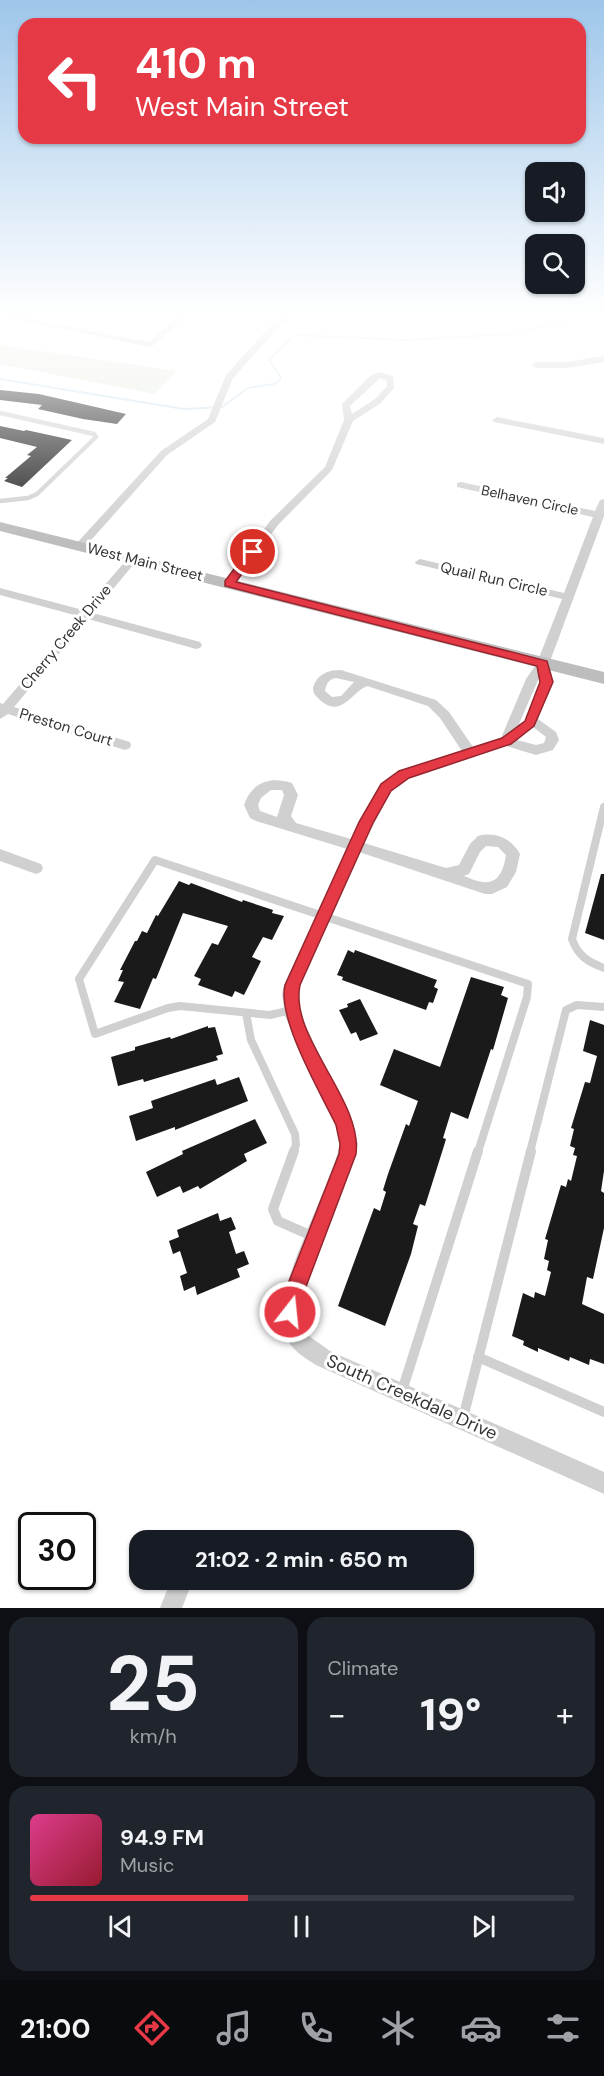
<!DOCTYPE html>
<html lang="en">
<head>
<meta charset="utf-8">
<style>
  body { margin:0; font-family:"DM Sans",sans-serif; background:#20242c; color:#f1f3f6; height:100vh; display:flex; flex-direction:column; font-size:22px; white-space:nowrap }
  * { box-sizing:border-box; margin:0 }
  p { font-size:20px; color:#9ea1a6 }
  .icon { flex:none; width:33px; height:33px; fill:none; stroke:currentColor; stroke-width:2; stroke-linecap:round; stroke-linejoin:round }
  .map { position:relative; height:1608px; overflow:hidden }
  .drawer { display:flex; flex-direction:column; gap:9px; padding:9px; background:#0d0f14; flex:1 }
  .drawer>* { flex:none }
  .guide { position:absolute; left:18px; top:18px; width:568px; height:126px; border-radius:18px; box-shadow:0 2px 4px #0004; background:#e63946; color:#fff; overflow:hidden }
  .tools { position:absolute; left:525px; top:162px; display:grid; gap:12px }
  .tools a { display:grid; place-items:center; width:60px; height:60px; border-radius:12px; background:#171b24; box-shadow:0 2px 4px #0004; font-size:30px }
  .speed { position:absolute; left:18px; top:1512px; display:flex; gap:12px; font-size:30px; font-weight:700; text-align:center }
  .speed>* { display:grid; place-content:center; width:78px; height:78px; border-radius:50%; background:#171b24; box-shadow:0 2px 4px #0004; line-height:1 }
  .speed .limit { border:3px solid #111; border-radius:9px; background:#fff; color:#111 }
  .pin { position:absolute; display:grid; place-items:center; width:51px; height:51px; color:#fff; margin:-26px; border:3px solid #fff; border-radius:50%; box-shadow:0 2px 6px #0007 }
  .me { position:absolute; width:66px; margin:-33px; rotate:16deg; stroke-linejoin:round; filter:drop-shadow(0 0 4px #0008) }
  .turn { display:flex; align-items:center; gap:21px; height:126px; padding:0 18px; font-size:27px }
  .turn .icon { width:78px; height:78px; stroke-width:2.5 }
  .turn b { display:block; font-size:42px; line-height:51px }
  .big { font-size:45px; font-weight:700; line-height:1.1 }
  .drawer .tile { flex:1; display:flex; flex-direction:column; justify-content:center; gap:9px; min-width:0; padding:0 21px; border-radius:18px; background:#20242c }
  .drawer .dial { align-items:center; gap:0 }
  .dial b { font-size:78px; line-height:1 }
  .song { display:flex; align-items:center; gap:18px }
  .cover { width:72px; height:72px; border-radius:9px; background:linear-gradient(135deg,hsl(330 70% 55%),hsl(350 70% 35%)) }
  .played { height:6px; border-radius:3px; background:linear-gradient(90deg,#e63946 40%,#363941 40%) }
  .keys { display:flex; justify-content:space-around; direction:ltr }
  .heat { display:flex; justify-content:space-between; align-items:center; font-size:33px; direction:ltr }
  .drawer .tiles { flex:1; display:grid; gap:9px; grid-template-columns:1fr 1fr }
  .tile:last-child { grid-column:span 2 }
  .trip { position:absolute; left:129px; top:1530px; width:345px; height:60px; border-radius:18px; background:#171b24; box-shadow:0 2px 4px #0004; font-weight:700; line-height:60px; text-align:center }
  .tab-bar { display:flex; height:96px; justify-content:space-around; align-items:center; background:#090b0e; color:#9ea1a6 }
  .tab-bar .icon { width:42px; height:42px }
  .tab-bar .selected { color:#e63946 }
  .tab-bar b { font-size:27px; color:#f1f3f6 }
  .map>svg:first-child { display:block }
  .green { fill:#e6ecdf }
  .lines { fill:none; stroke-linecap:round; stroke-linejoin:round }
  .stream { stroke:#cfe2ee; stroke-width:2 }
  .building { fill:#1a1a1a }
  .service-far2 { stroke:#d0d0d0; stroke-width:4.5 }
  .service-far1 { stroke:#d0d0d0; stroke-width:8 }
  .service { stroke:#d0d0d0; stroke-width:10 }
  .minor { fill:#d0d0d0; fill-rule:evenodd }
  .secondary { fill:#bdbdbd; fill-rule:evenodd }
  .route { fill:#e63946; stroke:#96252e; stroke-width:1.5 }
  .labels { text-anchor:middle; stroke-width:6; stroke-linejoin:round; paint-order:stroke }
  .far-street-label { font-size:14px; fill:#333; stroke:#fff }
  .street-label { font-size:15px; fill:#333; stroke:#fff }
  .near-street-label { font-size:18px; fill:#333; stroke:#fff }
</style>
</head>
<body>
<div class="map">
<svg width="604" height="1608" viewBox="0 0 604 1608">
  <rect width="100%" height="100%" fill="#fff"/>
  <!-- green -->
  <polygon class="green" points="0,345 177,371 154,394 0,364"/>
  <g class="lines">
    <!-- stream -->
    <polyline class="stream" points="0,379 184,409 222,407 248,388 274,384 280,380 280,376 269,360 295,335 406,340 511,334 567,321 572,317"/>
  </g>
  <!-- building -->
  <g class="building">
    <polygon points="0,390 39,394 126,414 117,424 83,419 38,409 42,405 0,400"/>
    <polygon points="0,426 24,431 26,430 72,440 22,487 4,481 8,478 5,478 31,456 27,455 37,447 0,438"/>
    <polygon points="601,874 604,874 604,940 585,933"/>
    <polygon points="179,881 189,885 191,883 242,902 243,900 273,910 272,913 284,916 272,940 263,937 252,957 261,961 244,995 235,991 232,997 198,985 201,979 194,976 212,943 218,945 228,926 183,913 156,979 153,978 140,1009 114,1002 124,982 118,981 123,970 120,970 135,941 137,941 142,931 147,933 156,915 158,916"/>
    <polygon points="348,950 354,953 355,950 437,980 434,987 438,989 433,1003 429,1002 426,1010 342,980 343,977 337,975"/>
    <polygon points="471,977 504,987 501,995 508,998 493,1050 491,1049 468,1119 451,1112 443,1138 446,1139 443,1149 425,1206 420,1204 413,1224 418,1226 411,1254 385,1326 338,1306 374,1208 380,1211 386,1192 383,1190 388,1174 406,1124 409,1126 418,1101 380,1085 394,1049 440,1067"/>
    <polygon points="360,999 378,1034 360,1041 356,1032 351,1034 339,1010 348,1007 347,1004"/>
    <polygon points="590,1020 604,1025 604,1171 601,1191 604,1193 604,1228 593,1279 587,1277 582,1304 604,1314 604,1364 590,1359 589,1365 570,1357 569,1361 538,1348 538,1352 523,1345 524,1341 512,1336 523,1293 534,1298 535,1292 545,1296 551,1272 547,1270 549,1261 544,1259 548,1240 545,1239 561,1185 566,1187 568,1179 571,1181 577,1156 573,1155 575,1148 570,1146 574,1129 571,1128 585,1082 590,1083 597,1056 583,1051"/>
    <polygon points="208,1026 208,1028 215,1027 223,1054 216,1056 218,1060 144,1082 143,1079 118,1086 111,1057 135,1050 135,1047 170,1037 171,1039"/>
    <polygon points="239,1077 248,1101 175,1130 175,1127 136,1141 129,1116 153,1108 151,1101 215,1079 217,1085"/>
    <polygon points="255,1119 267,1143 244,1154 247,1161 200,1189 198,1186 183,1193 180,1186 157,1197 146,1172 183,1154 182,1151"/>
    <polygon points="218,1213 220,1221 231,1217 236,1229 229,1232 236,1254 244,1251 249,1264 237,1269 240,1277 197,1295 195,1286 184,1291 180,1276 187,1273 180,1251 173,1254 169,1241 179,1237 177,1230"/>
  </g>
  <g class="lines">
    <!-- service-far2 -->
    <polyline class="service-far2" points="0,413 94,434 96,437 37,494 28,498 0,501"/>
    <!-- service-far1 -->
    <g class="service-far1">
      <path d="M604,807l-32,132c6,17 16,23 32,29"/>
      <polyline points="292,1010 270,1015 180,1006 168,1008 95,1034 79,979 155,860 528,984 527,997 478,1152"/>
      <polyline points="246,1013 251,1040 295,1134 296,1145 293,1152"/>
      <polyline points="530,1152 566,1010 577,1005 604,1007"/>
    </g>
    <!-- service -->
    <g class="service">
      <polyline points="294,1151 273,1209 278,1221 312,1236"/>
      <polyline points="478,1357 604,1412"/>
      <polyline points="402,1391 478,1151"/>
      <polyline points="463,1418 531,1151"/>
    </g>
    <!-- minor -->
    <g class="minor">
      <polygon points="4,317 19,317 149,342 177,317 185,317 151,347"/>
      <polygon points="283,317 292,317 279,327 233,378 215,422 167,455 84,548 76,548 76,544 161,451 208,419 226,375 273,323"/>
      <polygon points="604,356 604,362 567,368 536,368 532,365 536,362 567,362"/>
      <path d="M379,372l14,4 1,12 -13,15 -28,18 -21,49 -54,55 -45,61h-8v-4l45,-61 55,-54 19,-47 -2,-16 28,-28zM380,378l6,2 1,6 -12,13 -23,15 -2,-8z"/>
      <polygon points="497,417 604,438 604,444 494,422 492,420"/>
      <path d="M461,482l134,29 5,-11 4,-1v17l-55,148 3,18 -14,37 18,13 3,8 -6,10 -17,5 -30,-9 -97,32 -18,13 -27,52 82,25 13,-3 11,-21 8,-8c17,-5 34,3 42,18l-4,18 -9,15 -15,7h-7l-126,-42 -59,133 -2,9 3,22 49,102 8,26 -52,140 -6,25 2,20 7,7 21,15 274,121v22l-288,-129c-15,-9 -29,-19 -34,-36 -11,-36 49,-142 58,-185l-4,-19 -51,-109 -3,-22 2,-9 63,-136 -91,-28 -6,-3 -6,-13c8,-23 26,-29 48,-22l6,12 -7,21 5,7 55,16 30,-56 18,-11 63,-21 -22,-33 -12,-12 -61,-20c-15,6 -26,33 -47,14 -5,-5 -7,-6 -7,-13 5,-13 14,-17 28,-17l95,30 13,12 24,35 28,-9 25,-59 11,-16 25,-64 -146,-35 -1,-2 5,-3 144,34 29,-76 -136,-30v-4zM336,678l18,4 -13,14 -9,1 -7,-6c1,-7 4,-12 11,-13zM539,678l1,4 -15,39 -6,3zM533,727l13,10 -2,6 -8,2 -19,-5zM271,790h11l2,5 -7,22 -17,-6 -2,-6 3,-7zM486,846l12,1 8,8c-5,30 -17,32 -42,21l5,-2 11,-22z"/>
      <polygon points="133,556 138,559 93,613 200,642 202,645 200,648 196,649 88,619 14,707 130,742 131,745 130,748 125,750 8,714 0,719 0,703 3,704 78,616 0,595 0,588 83,610 129,557"/>
      <polygon points="0,849 41,864 43,868 41,872 36,874 0,861"/>
      <polygon points="171,1580 193,1580 182,1608 160,1608"/>
    </g>
    <!-- secondary -->
    <polygon class="secondary" points="0,522 604,672 604,684 0,531"/>
  </g>
  <!-- sky -->
  <linearGradient id="sky" x2="0" y2="1"><stop stop-color="#9ec6ea"/><stop offset="0.58" stop-color="#fff"/><stop offset="1" stop-color="#fff" stop-opacity="0"/></linearGradient>
  <rect width="604" height="542" fill="url(#sky)"/>
  <!-- route -->
  <path class="route" d="M253,548l5,4 -22,30 311,79 6,21 -19,44 -23,18 -102,34 -18,13 -18,32 -73,162c-11,53 63,115 56,169l-49,130 -10,35 -7,2 -7,-2 -3,-7 8,-28 51,-130 1,-10 -4,-19c-16,-33 -59,-106 -51,-140l74,-163 22,-38 18,-13 103,-33 23,-17 15,-39 -3,-16 -312,-80v-5l24,-32z"/>
  <g class="labels">
    <!-- far-street labels -->
    <g class="far-street-label">
      <text transform="translate(530 500) rotate(12)" y="5">Belhaven Circle</text>
    </g>
    <!-- street labels -->
    <g class="street-label">
      <text transform="translate(145 562) rotate(14)" y="5">West Main Street</text>
      <text transform="translate(494 579) rotate(13)" y="5">Quail Run Circle</text>
      <text transform="translate(66 637) rotate(-50)" y="5">Cherry Creek Drive</text>
      <text transform="translate(66 727) rotate(17)" y="5">Preston Court</text>
    </g>
    <!-- near-street labels -->
    <g class="near-street-label">
      <text transform="translate(412 1397) rotate(24)" y="6">South Creekdale Drive</text>
    </g>
  </g>
</svg>
<div class="tools">
<a><svg class="icon" aria-label="sound" viewBox="0 0 24 24"><path d="M4 9h4l5-4v14l-5-4H4zM17 9q2 3 0 6"/></svg></a>
<a><svg class="icon" aria-label="search" viewBox="0 0 24 24"><circle cx="10" cy="10" r="6"/><path d="M15 15l6 6"/></svg></a>
</div>
<div class="speed"><div class="limit">30</div></div>
<div class="pin" style="left:253px;top:552px;background:#d93025"><svg class="icon" aria-label="arrive" viewBox="0 0 24 24"><path d="M6 21V4h12l-3 4 3 4H6"/></svg></div>
<svg class="me" style="left:290px;top:1312px" viewBox="-20 -20 40 40"><circle r="17" fill="#e63946" stroke="#fff" stroke-width="3"/><path d="M0-11L8 9 0 5-8 9z" fill="#fff"/></svg>
<div class="trip">21:02 · 2 min · 650 m</div>
<div class="guide">
<div class="turn"><svg class="icon" aria-label="left" viewBox="0 0 24 24"><path d="M17 20v-9H6M10 6l-5 5 5 5"/></svg><div><b>410 m</b>West Main Street</div></div>
</div>
</div>
<section class="drawer">
<div class="tiles">
<div class="tile dial"><b>25</b><p>km/h</p></div>
<div class="tile"><p>Climate</p>
<div class="heat"><a>−</a><b class="big">19°</b><a>+</a></div>
</div>
<div class="tile">
<div class="song"><i class="cover"></i><div><b>94.9 FM</b><p>Music</p></div></div>
<div class="played"></div>
<div class="keys"><svg class="icon" aria-label="previous" viewBox="0 0 24 24"><path d="M18 5L8 12l10 7zM5 5v14"/></svg><svg class="icon" aria-label="pause" viewBox="0 0 24 24"><path d="M8 5v14M16 5v14"/></svg><svg class="icon" aria-label="next" viewBox="0 0 24 24"><path d="M6 5l10 7-10 7zM19 5v14"/></svg></div>
</div>
</div>
</section>
<nav class="tab-bar">
<b>21:00</b>
<svg class="icon selected" aria-label="directions" viewBox="0 0 24 24"><path d="M12 3l9 9-9 9-9-9zM9 14v-3h6M13 9l2 2-2 2"/></svg>
<svg class="icon" aria-label="music" viewBox="0 0 24 24"><path d="M9 18V5l10-2v13"/><circle cx="6" cy="18" r="3"/><circle cx="16" cy="16" r="3"/></svg>
<svg class="icon" aria-label="phone" viewBox="0 0 24 24"><path d="M5 4h4l2 5-3 2q2 4 5 5l2-3 5 2v4C11 20 4 13 5 4z"/></svg>
<svg class="icon" aria-label="climate" viewBox="0 0 24 24"><path d="M12 3v18M4 7l16 10M4 17L20 7"/></svg>
<svg class="icon" aria-label="car" viewBox="0 0 24 24"><path d="M5 17H2v-5l4-1 3-4h7l3 4 3 1v5h-3M9 17h6M6 11h13"/><circle cx="7" cy="17" r="2"/><circle cx="17" cy="17" r="2"/></svg>
<svg class="icon" aria-label="filters" viewBox="0 0 24 24"><path d="M4 7h16M4 17h16"/><circle cx="9" cy="7" r="2"/><circle cx="15" cy="17" r="2"/></svg>
</nav>
</body>
</html>
